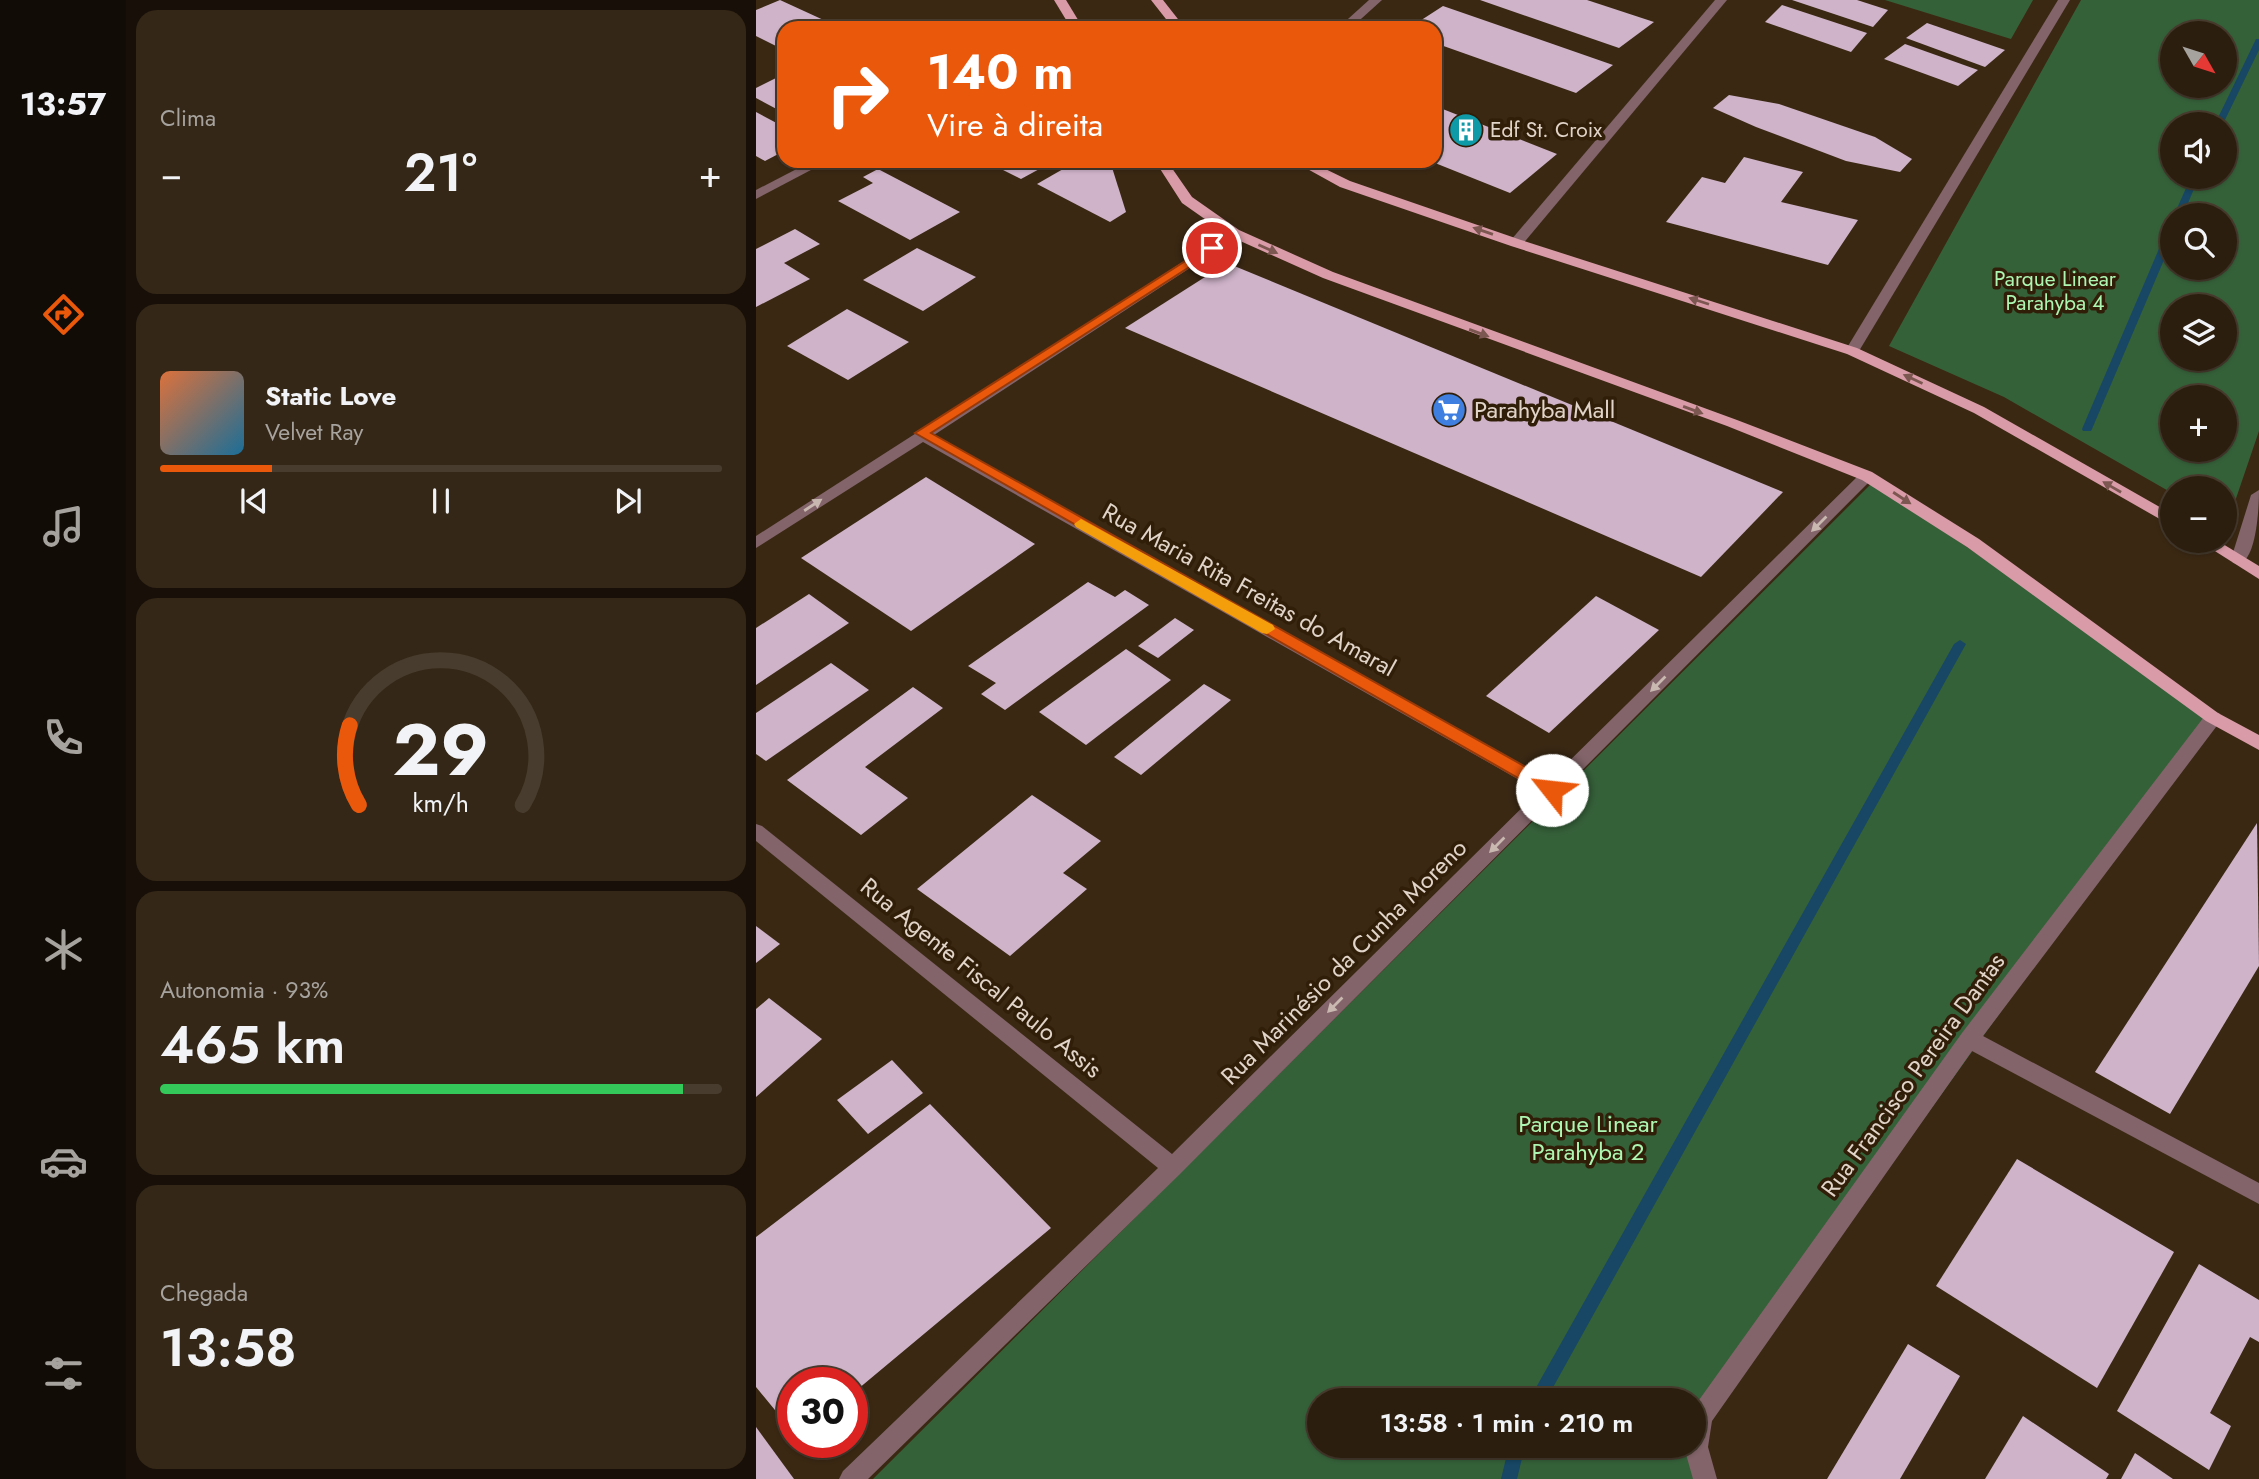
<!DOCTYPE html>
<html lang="pt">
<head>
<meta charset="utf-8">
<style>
  body { margin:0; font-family:Jost,sans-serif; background:#342717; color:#f1f3f6; height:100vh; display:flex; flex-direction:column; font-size:26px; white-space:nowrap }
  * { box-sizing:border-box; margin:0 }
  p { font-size:23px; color:#a6a29e }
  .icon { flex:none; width:38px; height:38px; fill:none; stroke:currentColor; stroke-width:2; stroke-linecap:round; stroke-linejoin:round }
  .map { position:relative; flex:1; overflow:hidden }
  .sheet { display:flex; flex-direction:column; gap:10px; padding:10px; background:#181008; width:630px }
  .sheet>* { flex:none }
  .hud { position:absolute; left:21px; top:21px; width:665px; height:147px; border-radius:21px; box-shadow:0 2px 5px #0004,0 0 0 2px #483c2e; background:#ea580c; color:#fff; overflow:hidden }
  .needle { width:46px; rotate:129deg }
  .controls { position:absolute; left:1404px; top:21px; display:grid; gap:14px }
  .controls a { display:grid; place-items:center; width:77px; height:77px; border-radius:50%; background:#2c1e0e; box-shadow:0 2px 5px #0004,0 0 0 2px #483c2e; font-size:35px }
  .speed { position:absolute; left:21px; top:1367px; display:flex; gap:14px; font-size:35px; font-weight:700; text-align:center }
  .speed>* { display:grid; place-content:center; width:91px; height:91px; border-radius:50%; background:#2c1e0e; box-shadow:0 2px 5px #0004,0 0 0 2px #483c2e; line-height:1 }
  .speed .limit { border:10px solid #d22; background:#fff; color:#111 }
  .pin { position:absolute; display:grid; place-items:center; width:60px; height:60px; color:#fff; margin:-30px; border:4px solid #fff; border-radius:50%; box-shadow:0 2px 7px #0007 }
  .me { position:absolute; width:77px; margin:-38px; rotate:299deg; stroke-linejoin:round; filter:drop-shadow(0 0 5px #0008) }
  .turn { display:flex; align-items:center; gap:24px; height:147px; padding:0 35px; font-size:32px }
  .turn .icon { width:91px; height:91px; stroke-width:2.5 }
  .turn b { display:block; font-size:49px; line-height:60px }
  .big { font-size:52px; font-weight:600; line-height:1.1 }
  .sheet .widget { flex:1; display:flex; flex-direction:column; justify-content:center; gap:10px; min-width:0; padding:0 24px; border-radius:21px; background:#342717 }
  .sheet .dial { align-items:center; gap:0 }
  .dial svg { height:182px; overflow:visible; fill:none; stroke:#483c2e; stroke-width:7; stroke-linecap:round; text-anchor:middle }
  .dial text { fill:#f1f3f6; stroke:none }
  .song { display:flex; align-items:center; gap:21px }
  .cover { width:84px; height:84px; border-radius:10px; background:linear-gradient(135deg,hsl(20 70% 55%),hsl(200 70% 35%)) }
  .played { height:7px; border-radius:4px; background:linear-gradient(90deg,#ea580c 20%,#483c2e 20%) }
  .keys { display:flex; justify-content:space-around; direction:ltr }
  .heat { display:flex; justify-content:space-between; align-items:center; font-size:38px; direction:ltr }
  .charge { height:10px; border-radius:5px; background:linear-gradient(90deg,#34c759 93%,#483c2e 0) }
  .trip { position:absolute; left:551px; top:1388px; width:399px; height:70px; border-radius:35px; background:#2c1e0e; box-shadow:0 2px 5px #0004,0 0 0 2px #483c2e; font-weight:600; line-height:70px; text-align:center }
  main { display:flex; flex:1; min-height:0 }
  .menu { display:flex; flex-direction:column; width:126px; justify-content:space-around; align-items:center; background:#120c06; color:#a6a29e }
  .menu .icon { width:49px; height:49px }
  .menu .selected { color:#ea580c }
  .menu b { font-size:32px; color:#f1f3f6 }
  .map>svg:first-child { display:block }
  .green { fill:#356139; fill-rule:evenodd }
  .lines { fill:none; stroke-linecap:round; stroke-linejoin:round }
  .stream { fill:#174764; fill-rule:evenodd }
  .building { fill:#cfb3c9 }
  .minor { fill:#82646a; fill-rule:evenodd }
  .major { fill:#d99ba8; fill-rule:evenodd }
  .oneway { fill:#7c5651 }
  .oneway2 { fill:#c9b8b0 }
  .route { fill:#ea580c; stroke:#983908; stroke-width:2 }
  .slow { fill:#f59e0b }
  .labels { text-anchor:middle; stroke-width:7; stroke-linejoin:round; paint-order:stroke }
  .far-poi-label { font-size:21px; fill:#e1d4c8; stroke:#301e09; text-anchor:start }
  .far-park-label { font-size:21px; fill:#adf6b1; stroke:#301e09 }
  .poi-label { font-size:24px; fill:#e1d4c8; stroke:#301e09; text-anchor:start }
  .street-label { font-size:24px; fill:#e1d4c8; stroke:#301e09 }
  .park-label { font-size:24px; fill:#adf6b1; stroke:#301e09 }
</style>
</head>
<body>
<main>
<nav class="menu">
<b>13:57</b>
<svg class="icon selected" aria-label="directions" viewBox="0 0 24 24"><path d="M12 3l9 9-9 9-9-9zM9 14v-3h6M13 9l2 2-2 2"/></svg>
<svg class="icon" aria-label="music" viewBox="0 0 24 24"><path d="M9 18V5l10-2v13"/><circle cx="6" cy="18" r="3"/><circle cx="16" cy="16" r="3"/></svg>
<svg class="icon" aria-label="phone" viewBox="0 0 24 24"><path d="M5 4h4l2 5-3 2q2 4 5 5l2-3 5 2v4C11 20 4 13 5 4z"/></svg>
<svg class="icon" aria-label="climate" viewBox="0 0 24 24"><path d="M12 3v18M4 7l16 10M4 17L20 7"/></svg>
<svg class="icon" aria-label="car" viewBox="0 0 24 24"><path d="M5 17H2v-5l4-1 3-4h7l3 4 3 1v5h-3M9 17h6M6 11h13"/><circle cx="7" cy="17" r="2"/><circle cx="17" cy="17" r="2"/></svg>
<svg class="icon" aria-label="filters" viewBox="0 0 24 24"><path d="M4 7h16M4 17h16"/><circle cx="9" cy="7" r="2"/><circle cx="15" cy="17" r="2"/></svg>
</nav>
<section class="sheet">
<div class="widget"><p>Clima</p>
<div class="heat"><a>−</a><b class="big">21°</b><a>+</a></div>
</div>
<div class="widget">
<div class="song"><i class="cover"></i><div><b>Static Love</b><p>Velvet Ray</p></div></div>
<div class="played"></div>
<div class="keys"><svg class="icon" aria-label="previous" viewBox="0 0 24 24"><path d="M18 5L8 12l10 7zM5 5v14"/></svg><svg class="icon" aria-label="pause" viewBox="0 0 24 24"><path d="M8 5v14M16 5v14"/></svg><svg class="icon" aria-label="next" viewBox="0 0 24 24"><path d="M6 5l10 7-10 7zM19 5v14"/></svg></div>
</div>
<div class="widget dial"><svg viewBox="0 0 100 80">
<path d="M14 69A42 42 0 1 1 86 69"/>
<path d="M14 69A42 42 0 0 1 10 34" stroke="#ea580c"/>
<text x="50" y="56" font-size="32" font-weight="700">29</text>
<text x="50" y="72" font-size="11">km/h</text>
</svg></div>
<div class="widget"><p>Autonomia · 93%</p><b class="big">465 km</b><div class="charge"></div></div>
<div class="widget"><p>Chegada</p><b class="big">13:58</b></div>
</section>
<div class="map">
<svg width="1503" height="1479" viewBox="0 0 1503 1479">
  <rect width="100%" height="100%" fill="#3a2813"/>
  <!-- green -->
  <g class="green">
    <polygon points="1129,0 1277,0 1255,39"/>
    <path d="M1325,0h178v431l-30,88 -5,-2v-29h-52v5l-168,-96 -115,-51zM1416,33h52v53h-52zM1416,124h52v53h-52zM1416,215h52v53h-52zM1416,306h52v53h-52zM1416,397h52v53h-52z"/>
    <path d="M1117,482l339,235 -502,700 -11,62h-826zM564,1400h374v46h-374z"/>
  </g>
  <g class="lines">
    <!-- stream -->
    <g class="stream">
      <polygon points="1500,39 1503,39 1503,50 1467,124 1459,124"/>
      <polygon points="1435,177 1443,177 1427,215 1418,215"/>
      <polygon points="1416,227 1416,241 1336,429 1335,431 1327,431 1326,429 1411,230"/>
      <polygon points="1204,640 1210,644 790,1400 773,1400 1198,644"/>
      <polygon points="753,1446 769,1446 761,1479 745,1479"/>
    </g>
  </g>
  <!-- building -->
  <g class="building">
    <polygon points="24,0 85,28 28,28 28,50 0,36 0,10"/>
    <polygon points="724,0 831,0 898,22 863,48"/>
    <polygon points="1036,0 1101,0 1132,10 1117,27"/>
    <polygon points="1026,5 1111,33 1095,52 1009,22"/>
    <polygon points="687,6 857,65 820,93 679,43 679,28 653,28"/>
    <polygon points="1171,23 1249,50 1229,67 1150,38"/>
    <polygon points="1149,44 1222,70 1202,86 1128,59"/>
    <polygon points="28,74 28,113 0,98 0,88"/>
    <polygon points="973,95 1023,104 1119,137 1156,159 1144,172 1090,161 1000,127 957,108"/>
    <polygon points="679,106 801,154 754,193 679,163"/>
    <polygon points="0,112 28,127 28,151 9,161 0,156"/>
    <polygon points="988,157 1047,172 1025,202 1102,220 1072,265 910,222 946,177 969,183"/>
    <polygon points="229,161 298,161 265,179"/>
    <polygon points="321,161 354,161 370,212 354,222 281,184"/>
    <polygon points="122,169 204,212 154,240 82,201 117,183 107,177"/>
    <polygon points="39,229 64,244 28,263 54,279 0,307 0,249"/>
    <polygon points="161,248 220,277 167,311 107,280"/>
    <polygon points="471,263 1027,492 945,577 369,328"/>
    <polygon points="91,309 153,342 92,380 31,346"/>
    <polygon points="170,477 279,544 155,631 45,558"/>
    <polygon points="332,582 359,597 369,590 393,605 249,710 225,694 240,683 212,666"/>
    <polygon points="53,594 93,623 0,685 0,628"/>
    <polygon points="840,596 903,630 793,733 730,696"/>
    <polygon points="419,618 438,630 402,658 382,646"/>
    <polygon points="370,649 415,680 330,745 283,712"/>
    <polygon points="75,663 113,690 10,761 0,754 0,713"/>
    <polygon points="448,684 475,700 385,775 358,757"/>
    <polygon points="157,687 187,708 109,767 152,798 105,835 31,780"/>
    <polygon points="276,795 345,841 307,873 331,889 254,956 161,889"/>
    <polygon points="1501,823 1503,966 1414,1114 1339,1072"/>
    <polygon points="0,926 24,944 0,963"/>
    <polygon points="13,998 66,1039 0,1097 0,1009"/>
    <polygon points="136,1060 167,1093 112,1134 81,1100"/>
    <polygon points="174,1104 295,1228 96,1394 96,1382 37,1382 37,1432 0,1387 0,1237"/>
    <polygon points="1261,1159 1418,1252 1341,1388 1180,1286"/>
    <polygon points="1443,1264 1503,1300 1503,1342 1494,1337 1454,1413 1475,1426 1453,1470 1361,1411"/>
    <polygon points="1152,1344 1204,1376 1144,1479 1071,1479"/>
    <polygon points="1267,1416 1353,1474 1350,1479 1229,1479"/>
    <polygon points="0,1427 38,1479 0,1479"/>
    <polygon points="1379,1453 1417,1479 1365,1479"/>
  </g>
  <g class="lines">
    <!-- minor -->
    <g class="minor">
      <polygon points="613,0 626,0 595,28 582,28"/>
      <polygon points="959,0 971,0 765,246 755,246 755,240"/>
      <polygon points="1302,0 1314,0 1103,351 1101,354 1091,354 1089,351"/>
      <polygon points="56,161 72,161 0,199 0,190"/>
      <polygon points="478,229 483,230 483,236 178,435 794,780 1106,472 1111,471 1119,476 424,1174 112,1479 83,1479 87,1471 402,1168 0,841 0,824 6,826 416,1154 783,791 167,442 0,548 0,536"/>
      <path d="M1503,490c0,16 -2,69 -20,74l-6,-1 -2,-4 20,-64z"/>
      <polygon points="1457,712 1463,713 1466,718 1463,723 1227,1036 1503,1183 1503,1204 1216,1051 956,1421 952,1447 961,1479 937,1479 928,1447 938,1446 938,1407 1206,1033 1451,713"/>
    </g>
    <!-- major -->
    <g class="major">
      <polygon points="298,0 310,0 327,28 315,28"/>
      <polygon points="395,0 407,0 429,28 417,28"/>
      <polygon points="399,161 411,161 436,197 483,230 577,272 981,420 1116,472 1223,539 1462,713 1503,735 1503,750 1450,721 1211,547 1106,480 971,426 567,278 473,236 426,203"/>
      <polygon points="537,161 553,161 594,181 765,240 1101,348 1228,407 1416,514 1416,526 1218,413 1091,354 755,246 584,187"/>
      <polygon points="1443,541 1462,541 1503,566 1503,579"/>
    </g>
  </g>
  <!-- one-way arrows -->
  <defs><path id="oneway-solid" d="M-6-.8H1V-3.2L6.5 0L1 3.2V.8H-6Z" transform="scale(1.75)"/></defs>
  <g class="oneway">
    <use href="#oneway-solid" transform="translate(727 231) rotate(-161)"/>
    <use href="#oneway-solid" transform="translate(512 249) rotate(24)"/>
    <use href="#oneway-solid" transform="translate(943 301) rotate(-162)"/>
    <use href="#oneway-solid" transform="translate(723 333) rotate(20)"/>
    <use href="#oneway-solid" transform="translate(1157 379) rotate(-155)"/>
    <use href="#oneway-solid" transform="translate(937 410) rotate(20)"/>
    <use href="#oneway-solid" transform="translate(1356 487) rotate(-150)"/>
    <use href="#oneway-solid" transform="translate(1146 498) rotate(33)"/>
  </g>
  <g class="oneway2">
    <use href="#oneway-solid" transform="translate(57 505) rotate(-33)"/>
    <use href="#oneway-solid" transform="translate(1063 524) rotate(135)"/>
    <use href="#oneway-solid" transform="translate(902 684) rotate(135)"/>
    <use href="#oneway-solid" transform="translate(741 845) rotate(135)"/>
    <use href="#oneway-solid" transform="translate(579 1005) rotate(135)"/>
  </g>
  <!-- route -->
  <polygon class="route" points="456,244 460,245 460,250 175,433 802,785 802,794 790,794 159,433"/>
  <!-- slow -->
  <polygon class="slow" points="325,519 517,625 519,629 511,634 506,633 320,527 318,524"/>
  <!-- icons -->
  <defs>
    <g id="building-disc" transform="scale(1.75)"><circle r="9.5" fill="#0f9aa8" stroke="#301e09"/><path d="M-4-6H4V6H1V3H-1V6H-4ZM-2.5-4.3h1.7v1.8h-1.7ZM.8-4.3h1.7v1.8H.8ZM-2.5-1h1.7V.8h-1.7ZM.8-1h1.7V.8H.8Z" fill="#fff"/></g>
    <g id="supermarket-disc" transform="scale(1.75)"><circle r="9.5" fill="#3f7fe0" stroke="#301e09"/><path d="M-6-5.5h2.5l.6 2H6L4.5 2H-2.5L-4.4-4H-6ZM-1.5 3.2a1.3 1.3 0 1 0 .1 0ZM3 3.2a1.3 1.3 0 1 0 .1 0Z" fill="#fff"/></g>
  </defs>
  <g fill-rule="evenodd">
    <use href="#building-disc" x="710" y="130"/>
    <use href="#supermarket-disc" x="693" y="410"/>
  </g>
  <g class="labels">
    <!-- far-poi labels -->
    <g class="far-poi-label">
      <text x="734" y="137">Edf St. Croix</text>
    </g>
    <!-- far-park labels -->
    <g class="far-park-label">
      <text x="1299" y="286">Parque Linear<tspan x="1299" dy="24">Parahyba 4</tspan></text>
    </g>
    <!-- poi labels -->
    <g class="poi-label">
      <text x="718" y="418">Parahyba Mall</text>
    </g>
    <!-- street labels -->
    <g class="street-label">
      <text transform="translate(493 590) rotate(29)" y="8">Rua Maria Rita Freitas do Amaral</text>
      <text transform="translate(588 962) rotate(-45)" y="8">Rua Marinésio da Cunha Moreno</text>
      <text transform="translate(225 978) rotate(39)" y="8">Rua Agente Fiscal Paulo Assis</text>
      <text transform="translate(1157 1075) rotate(-54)" y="8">Rua Francisco Pereira Dantas</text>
    </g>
    <!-- park labels -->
    <g class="park-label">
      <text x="832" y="1132">Parque Linear<tspan x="832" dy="28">Parahyba 2</tspan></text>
    </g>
  </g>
</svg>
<div class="controls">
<a><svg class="needle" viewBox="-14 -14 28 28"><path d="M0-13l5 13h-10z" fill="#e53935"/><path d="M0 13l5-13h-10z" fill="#a6a29e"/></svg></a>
<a><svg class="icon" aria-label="sound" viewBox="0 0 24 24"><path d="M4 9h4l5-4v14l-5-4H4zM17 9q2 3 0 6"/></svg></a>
<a><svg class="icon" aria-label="search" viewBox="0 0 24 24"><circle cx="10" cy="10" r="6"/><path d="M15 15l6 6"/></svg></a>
<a><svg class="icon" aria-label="layers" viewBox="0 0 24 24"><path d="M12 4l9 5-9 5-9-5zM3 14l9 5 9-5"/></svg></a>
<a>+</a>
<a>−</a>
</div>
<div class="speed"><div class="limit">30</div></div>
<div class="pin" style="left:456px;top:248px;background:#d93025"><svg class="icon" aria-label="arrive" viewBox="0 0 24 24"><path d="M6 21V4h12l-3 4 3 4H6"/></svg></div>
<svg class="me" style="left:796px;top:790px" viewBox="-20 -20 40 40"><circle r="19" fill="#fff"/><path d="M0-13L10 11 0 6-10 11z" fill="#ea580c"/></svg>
<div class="trip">13:58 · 1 min · 210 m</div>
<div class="hud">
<div class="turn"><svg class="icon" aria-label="right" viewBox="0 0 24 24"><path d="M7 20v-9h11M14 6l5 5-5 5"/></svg><div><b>140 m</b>Vire à direita</div></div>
</div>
</div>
</main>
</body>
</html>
